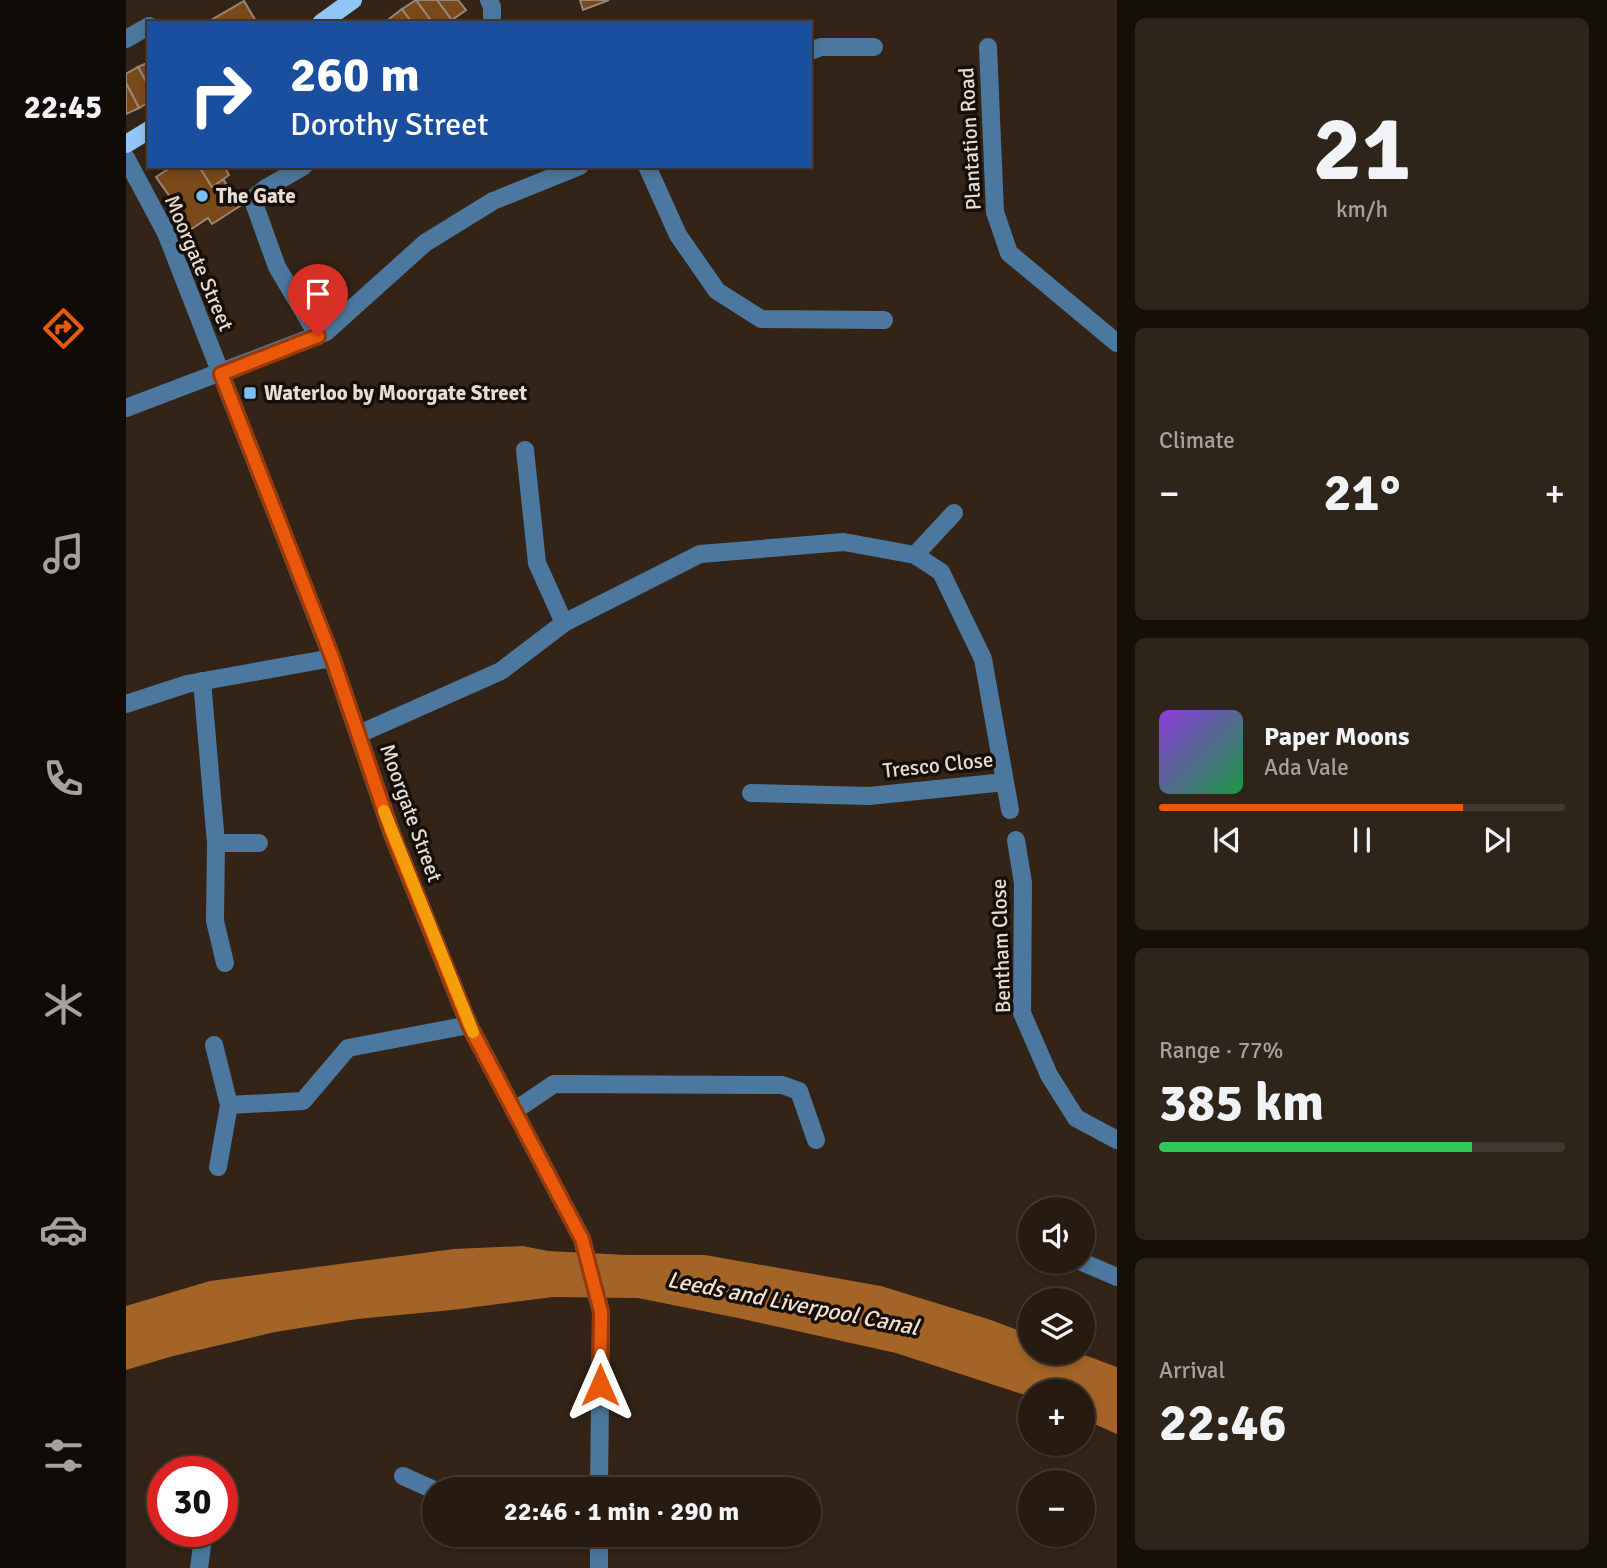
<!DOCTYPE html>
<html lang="en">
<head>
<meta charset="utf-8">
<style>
  body { margin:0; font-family:Signika,sans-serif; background:#2f241a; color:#f1f3f6; height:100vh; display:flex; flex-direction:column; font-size:26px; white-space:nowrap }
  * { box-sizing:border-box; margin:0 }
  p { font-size:23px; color:#a4a19f }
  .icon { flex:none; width:38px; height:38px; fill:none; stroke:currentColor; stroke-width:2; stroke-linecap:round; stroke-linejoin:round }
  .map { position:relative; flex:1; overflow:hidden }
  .panel { display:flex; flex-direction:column; gap:18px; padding:18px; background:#150f09; width:490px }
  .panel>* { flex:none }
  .hud { position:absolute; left:21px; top:21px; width:665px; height:147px; border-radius:0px; box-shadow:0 4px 10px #0003,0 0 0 2px #433931; background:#1a4fa0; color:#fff; overflow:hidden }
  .fabs { position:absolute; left:892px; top:1197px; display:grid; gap:14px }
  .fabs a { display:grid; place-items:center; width:77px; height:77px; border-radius:50%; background:#271b11; box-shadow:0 4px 10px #0003,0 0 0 2px #433931; font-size:35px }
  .speed { position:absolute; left:21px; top:1456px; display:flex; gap:14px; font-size:35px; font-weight:700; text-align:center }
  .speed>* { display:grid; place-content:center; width:91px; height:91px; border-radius:50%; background:#271b11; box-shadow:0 4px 10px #0003,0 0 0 2px #433931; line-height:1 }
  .speed .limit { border:10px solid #d22; background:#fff; color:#111 }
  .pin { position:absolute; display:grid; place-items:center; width:60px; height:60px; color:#fff; margin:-72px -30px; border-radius:50% 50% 50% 0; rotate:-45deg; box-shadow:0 0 7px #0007 }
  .pin .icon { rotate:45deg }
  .me { position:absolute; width:77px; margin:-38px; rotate:0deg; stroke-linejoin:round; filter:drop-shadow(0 0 5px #0008) }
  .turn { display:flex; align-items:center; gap:24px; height:147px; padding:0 28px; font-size:32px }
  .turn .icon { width:91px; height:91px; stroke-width:2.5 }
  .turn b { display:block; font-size:49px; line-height:60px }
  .big { font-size:52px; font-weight:700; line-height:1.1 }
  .panel .card { flex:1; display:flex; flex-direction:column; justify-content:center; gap:10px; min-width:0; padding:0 24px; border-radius:10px; background:#2f241a }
  .panel .dial { align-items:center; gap:0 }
  .dial b { font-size:91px; line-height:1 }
  .song { display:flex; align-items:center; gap:21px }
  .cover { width:84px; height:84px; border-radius:10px; background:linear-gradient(135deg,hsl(270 70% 55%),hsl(140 70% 35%)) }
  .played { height:7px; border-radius:4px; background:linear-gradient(90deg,#ea580c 75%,#433931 75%) }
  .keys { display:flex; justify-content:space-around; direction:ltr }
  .heat { display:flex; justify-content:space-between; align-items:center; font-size:38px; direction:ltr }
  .charge { height:10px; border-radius:5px; background:linear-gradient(90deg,#34c759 77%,#433931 0) }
  .trip { position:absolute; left:296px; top:1477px; width:399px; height:70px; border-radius:35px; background:#271b11; box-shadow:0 4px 10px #0003,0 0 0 2px #433931; font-weight:700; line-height:70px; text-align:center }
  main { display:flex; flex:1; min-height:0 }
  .tab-bar { display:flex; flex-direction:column; width:126px; justify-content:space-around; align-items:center; background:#100b07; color:#a4a19f }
  .tab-bar .icon { width:49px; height:49px }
  .tab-bar .selected { color:#ea580c }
  .tab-bar b { font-size:32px; color:#f1f3f6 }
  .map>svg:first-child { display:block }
  .water { fill:#a56427 }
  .building { fill:#7a491a; stroke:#9a8676; stroke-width:2 }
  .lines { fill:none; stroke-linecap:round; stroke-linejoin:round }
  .minor { stroke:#4c789f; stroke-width:18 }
  .major { stroke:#91c6f6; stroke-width:18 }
  .route-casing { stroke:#983908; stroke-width:18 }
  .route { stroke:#ea580c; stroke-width:12 }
  .slow { stroke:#f59e0b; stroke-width:12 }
  .poi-dot { fill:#7cbef9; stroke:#160f09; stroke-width:2.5 }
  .labels { text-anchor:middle; stroke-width:7; stroke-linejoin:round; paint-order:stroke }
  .street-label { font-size:21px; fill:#e7dcd3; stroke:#160f09 }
  .poi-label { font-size:21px; font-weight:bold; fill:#e7dcd3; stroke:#160f09; text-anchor:start }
  .water-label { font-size:23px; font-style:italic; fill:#f3e0d1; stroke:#160f09 }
</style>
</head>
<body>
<main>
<nav class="tab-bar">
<b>22:45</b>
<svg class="icon selected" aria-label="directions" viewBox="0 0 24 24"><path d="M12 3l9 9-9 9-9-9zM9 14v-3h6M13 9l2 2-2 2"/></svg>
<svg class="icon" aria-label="music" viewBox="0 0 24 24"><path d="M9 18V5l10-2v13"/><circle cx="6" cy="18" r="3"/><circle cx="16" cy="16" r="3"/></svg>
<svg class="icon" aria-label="phone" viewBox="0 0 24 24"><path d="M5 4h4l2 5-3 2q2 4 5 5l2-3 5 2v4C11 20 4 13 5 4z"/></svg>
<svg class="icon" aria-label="climate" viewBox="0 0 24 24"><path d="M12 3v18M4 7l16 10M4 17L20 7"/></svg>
<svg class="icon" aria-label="car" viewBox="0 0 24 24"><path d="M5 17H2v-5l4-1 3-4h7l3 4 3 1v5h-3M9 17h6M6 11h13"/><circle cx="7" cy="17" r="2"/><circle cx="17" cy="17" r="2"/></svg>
<svg class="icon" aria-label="filters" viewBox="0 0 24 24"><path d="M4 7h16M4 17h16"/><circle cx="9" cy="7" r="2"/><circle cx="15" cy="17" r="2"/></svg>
</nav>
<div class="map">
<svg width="991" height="1568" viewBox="0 0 991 1568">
  <rect width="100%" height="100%" fill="#342417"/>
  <!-- water -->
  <polygon class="water" points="397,1246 422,1251 500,1255 579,1255 755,1286 865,1320 905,1335 905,1353 953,1353 991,1367 991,1434 957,1419 957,1391 905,1391 905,1397 770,1353 612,1318 512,1298 427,1297 326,1310 231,1319 149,1332 47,1356 0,1370 0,1306 84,1281 328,1249"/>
  <!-- building -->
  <g class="building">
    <polygon points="290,0 307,23 286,23 276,9"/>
    <polygon points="290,0 311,0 326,20 323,23 307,23"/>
    <polygon points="311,0 332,0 340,10 326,20"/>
    <polygon points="454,0 483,0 457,10"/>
    <polygon points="118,1 131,23 80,23"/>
    <polygon points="276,9 286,23 265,23 263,19"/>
    <polygon points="23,62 23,87 12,67"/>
    <polygon points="12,67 23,87 23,102 13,108 0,83 0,74"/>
    <polygon points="0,83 13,108 0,114"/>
    <polygon points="47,166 73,166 86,187 97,179 114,206 86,224 82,218 61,232 54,211 30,177"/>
    <polygon points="73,166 98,166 103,175 86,187"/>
  </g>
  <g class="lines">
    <!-- minor -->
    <g class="minor">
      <polyline points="363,0 366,7 366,23"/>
      <polyline points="0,39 23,26"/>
      <polyline points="862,47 869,212 883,253 991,343"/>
      <polyline points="684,51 695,47 748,47"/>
      <polyline points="0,158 40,233 206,658 266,834 343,1025 456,1239 475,1312 473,1489"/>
      <polyline points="178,166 140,188 129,197 129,206 151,267 192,336"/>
      <polyline points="521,166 552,235 591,291 635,319 758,320"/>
      <polyline points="0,408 200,332 299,243 367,201 454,166"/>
      <polyline points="399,450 411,563 438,623"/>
      <polyline points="789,555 828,513"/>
      <polyline points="76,681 90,843 89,921 99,963"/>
      <polyline points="0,704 61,684 206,658"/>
      <polyline points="233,734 375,671 438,623 574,554 718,542 789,555 815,572 857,659 879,782 743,796 625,793"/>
      <polyline points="879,782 884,810"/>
      <polyline points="890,840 897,883 896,1013 923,1075 950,1118 991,1140"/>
      <polyline points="90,843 133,843"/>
      <polyline points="88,1045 103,1105 92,1167"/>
      <polyline points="103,1105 177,1101 222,1048 343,1025"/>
      <polyline points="388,1111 428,1084 656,1085 673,1091 690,1140"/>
      <polyline points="956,1262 991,1277"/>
      <polyline points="277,1476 308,1490"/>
      <polyline points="73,1568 78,1531"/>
      <polyline points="473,1568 473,1535"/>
    </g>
    <!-- major -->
    <g class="major">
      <polyline points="195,23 227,0"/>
      <polyline points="0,144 23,130"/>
    </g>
  </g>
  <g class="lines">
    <!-- route casing -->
    <g class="route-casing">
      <polyline id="route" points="192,336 95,374 206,657 266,834 343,1025 456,1239 475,1312 474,1385"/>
    </g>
    <!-- route -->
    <use href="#route" class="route"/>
    <!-- slow -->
    <polyline class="slow" points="258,811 347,1032"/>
  </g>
  <!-- markers -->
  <g class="poi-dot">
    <circle cx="76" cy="196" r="7"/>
    <rect x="117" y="386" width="14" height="14" rx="3.5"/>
  </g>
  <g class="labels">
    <!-- street labels -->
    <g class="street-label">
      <text transform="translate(844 139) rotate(-93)" y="7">Plantation Road</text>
      <text transform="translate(73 263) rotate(67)" y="7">Moorgate Street</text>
      <text transform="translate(812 765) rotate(-6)" y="7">Tresco Close</text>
      <text transform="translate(285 813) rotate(70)" y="7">Moorgate Street</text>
      <text transform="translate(875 946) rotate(-92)" y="7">Bentham Close</text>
    </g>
    <!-- poi labels -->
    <g class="poi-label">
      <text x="90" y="203">The Gate</text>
      <text x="138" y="400">Waterloo by Moorgate Street</text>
    </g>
    <!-- water labels -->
    <g class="water-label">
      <text transform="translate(667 1303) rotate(11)" y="8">Leeds and Liverpool Canal</text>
    </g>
  </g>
</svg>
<div class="fabs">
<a><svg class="icon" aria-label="sound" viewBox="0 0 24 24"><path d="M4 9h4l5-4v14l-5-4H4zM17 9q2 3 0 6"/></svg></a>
<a><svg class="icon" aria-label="layers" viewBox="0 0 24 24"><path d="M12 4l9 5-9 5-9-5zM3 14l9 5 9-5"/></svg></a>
<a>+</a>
<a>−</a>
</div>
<div class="speed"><div class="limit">30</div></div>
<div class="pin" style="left:192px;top:336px;background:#d93025"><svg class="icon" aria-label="arrive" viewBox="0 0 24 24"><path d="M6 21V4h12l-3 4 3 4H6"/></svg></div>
<svg class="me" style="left:474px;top:1385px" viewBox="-20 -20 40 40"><path d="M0-17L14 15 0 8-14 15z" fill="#ea580c" stroke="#fff" stroke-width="4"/></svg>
<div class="trip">22:46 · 1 min · 290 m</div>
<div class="hud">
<div class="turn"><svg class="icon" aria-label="right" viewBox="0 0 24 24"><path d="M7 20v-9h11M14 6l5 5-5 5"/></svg><div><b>260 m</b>Dorothy Street</div></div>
</div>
</div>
<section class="panel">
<div class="card dial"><b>21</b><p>km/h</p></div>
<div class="card"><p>Climate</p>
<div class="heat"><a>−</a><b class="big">21°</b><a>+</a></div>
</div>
<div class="card">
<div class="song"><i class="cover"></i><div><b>Paper Moons</b><p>Ada Vale</p></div></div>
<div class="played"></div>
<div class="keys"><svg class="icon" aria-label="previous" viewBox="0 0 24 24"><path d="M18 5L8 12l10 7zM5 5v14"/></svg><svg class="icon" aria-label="pause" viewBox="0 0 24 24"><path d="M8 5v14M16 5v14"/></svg><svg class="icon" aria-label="next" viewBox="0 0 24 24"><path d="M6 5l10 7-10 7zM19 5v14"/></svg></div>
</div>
<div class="card"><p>Range · 77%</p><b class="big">385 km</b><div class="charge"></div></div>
<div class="card"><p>Arrival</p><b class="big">22:46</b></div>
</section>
</main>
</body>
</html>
